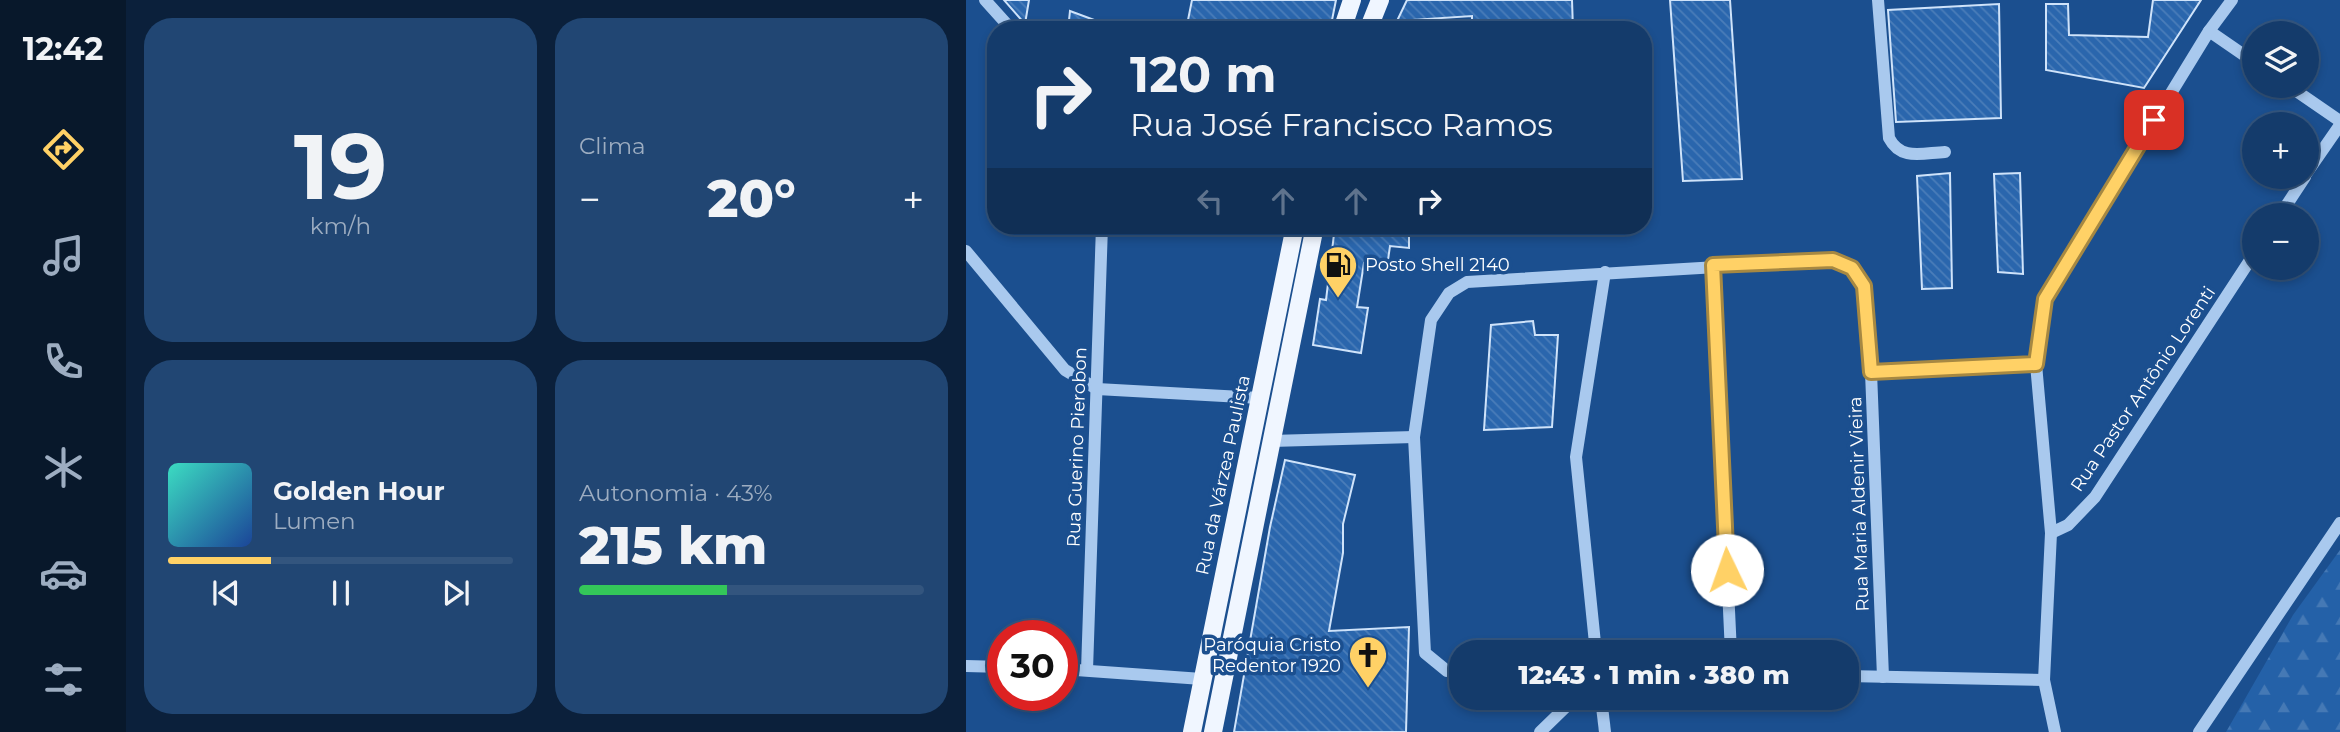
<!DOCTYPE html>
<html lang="pt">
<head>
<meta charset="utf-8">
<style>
  body { margin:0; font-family:Montserrat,sans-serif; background:#214673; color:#f1f3f6; height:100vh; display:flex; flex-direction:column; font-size:26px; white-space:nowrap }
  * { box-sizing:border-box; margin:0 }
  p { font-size:23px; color:#9dadc1 }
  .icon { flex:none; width:38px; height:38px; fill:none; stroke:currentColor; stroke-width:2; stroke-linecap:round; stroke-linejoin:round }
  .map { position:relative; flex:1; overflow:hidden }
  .sheet { display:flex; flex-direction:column; gap:18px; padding:18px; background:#0b203b; width:840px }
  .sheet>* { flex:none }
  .guide { position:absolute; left:21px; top:21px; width:665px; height:214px; border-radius:28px; box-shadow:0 4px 10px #0003,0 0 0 2px #33557e; background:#143b6b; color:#f1f3f6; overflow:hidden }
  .controls { position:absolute; left:1276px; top:21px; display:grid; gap:14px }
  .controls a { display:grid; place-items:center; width:77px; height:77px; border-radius:50%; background:#143b6b; box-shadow:0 4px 10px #0003,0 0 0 2px #33557e; font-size:35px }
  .speed { position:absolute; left:21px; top:620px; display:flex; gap:14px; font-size:35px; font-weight:700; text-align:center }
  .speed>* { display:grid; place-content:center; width:91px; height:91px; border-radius:50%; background:#143b6b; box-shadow:0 4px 10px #0003,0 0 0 2px #33557e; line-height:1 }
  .speed .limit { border:10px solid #d22; background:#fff; color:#111 }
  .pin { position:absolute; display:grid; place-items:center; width:60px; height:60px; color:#fff; margin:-30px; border-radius:14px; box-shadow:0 4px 10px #0006 }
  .me { position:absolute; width:77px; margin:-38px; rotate:357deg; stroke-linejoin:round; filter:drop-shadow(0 0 5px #0008) }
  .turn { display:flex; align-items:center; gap:24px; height:147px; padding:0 28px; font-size:32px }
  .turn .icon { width:91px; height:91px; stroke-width:2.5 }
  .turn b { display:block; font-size:49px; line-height:60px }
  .lanes { display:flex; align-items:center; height:66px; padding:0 28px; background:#0003; justify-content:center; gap:35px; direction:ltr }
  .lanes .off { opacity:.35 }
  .big { font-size:52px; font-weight:800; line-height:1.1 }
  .sheet .tile { flex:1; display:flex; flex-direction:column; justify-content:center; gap:10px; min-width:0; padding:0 24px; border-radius:28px; background:#214673 }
  .sheet .dial { align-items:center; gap:0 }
  .dial b { font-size:91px; line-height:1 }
  .song { display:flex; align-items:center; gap:21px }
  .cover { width:84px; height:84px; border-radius:10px; background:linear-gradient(135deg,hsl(170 70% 55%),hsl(220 70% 35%)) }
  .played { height:7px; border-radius:4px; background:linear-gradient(90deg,#ffd166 30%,#33557e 30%) }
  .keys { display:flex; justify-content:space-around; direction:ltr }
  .heat { display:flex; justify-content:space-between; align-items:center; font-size:38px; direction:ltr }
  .charge { height:10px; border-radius:5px; background:linear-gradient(90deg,#34c759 43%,#33557e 0) }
  .sheet .tiles { flex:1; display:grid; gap:18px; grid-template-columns:repeat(2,1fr) }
  .trip { position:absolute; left:483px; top:640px; width:410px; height:70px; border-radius:28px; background:#143b6b; box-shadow:0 4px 10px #0003,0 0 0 2px #33557e; font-weight:800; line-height:70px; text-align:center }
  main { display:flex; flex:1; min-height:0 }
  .dock { display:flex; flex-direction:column; width:126px; justify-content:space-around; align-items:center; background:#08182b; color:#9dadc1 }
  .dock .icon { width:49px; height:49px }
  .dock .current { color:#ffd166 }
  .dock b { font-size:32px; color:#f1f3f6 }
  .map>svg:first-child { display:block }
  .forest { fill:url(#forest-firs) }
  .building { fill:url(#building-back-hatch); stroke:#cfe3fa; stroke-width:2 }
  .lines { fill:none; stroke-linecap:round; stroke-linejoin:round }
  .minor { stroke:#a9c9ee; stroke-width:12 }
  .major { stroke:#f0f6ff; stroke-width:18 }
  .route-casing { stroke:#a68842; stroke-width:18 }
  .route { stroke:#ffd166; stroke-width:12 }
  .labels { text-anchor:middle; stroke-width:7; stroke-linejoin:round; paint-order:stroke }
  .poi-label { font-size:18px; fill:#fff; stroke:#1b4f8f; text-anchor:start }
  .street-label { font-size:18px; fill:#fff; stroke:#1b4f8f }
</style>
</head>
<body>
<main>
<nav class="dock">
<b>12:42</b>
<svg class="icon current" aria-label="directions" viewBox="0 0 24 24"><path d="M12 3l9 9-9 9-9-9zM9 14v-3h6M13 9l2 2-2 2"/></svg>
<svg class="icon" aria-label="music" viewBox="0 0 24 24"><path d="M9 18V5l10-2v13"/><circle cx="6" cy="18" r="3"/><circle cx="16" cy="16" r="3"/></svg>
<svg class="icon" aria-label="phone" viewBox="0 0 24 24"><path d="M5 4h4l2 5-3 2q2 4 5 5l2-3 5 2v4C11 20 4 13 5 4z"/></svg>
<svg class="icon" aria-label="climate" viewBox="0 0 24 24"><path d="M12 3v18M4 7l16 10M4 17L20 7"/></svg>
<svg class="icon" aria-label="car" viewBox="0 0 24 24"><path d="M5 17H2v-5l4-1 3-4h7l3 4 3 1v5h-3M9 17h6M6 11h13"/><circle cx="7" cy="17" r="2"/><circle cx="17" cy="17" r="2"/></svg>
<svg class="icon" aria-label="filters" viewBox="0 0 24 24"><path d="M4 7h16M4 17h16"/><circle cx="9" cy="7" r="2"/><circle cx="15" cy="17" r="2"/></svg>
</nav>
<section class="sheet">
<div class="tiles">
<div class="tile dial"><b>19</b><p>km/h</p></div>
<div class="tile"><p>Clima</p>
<div class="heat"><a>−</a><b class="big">20°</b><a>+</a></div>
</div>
<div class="tile">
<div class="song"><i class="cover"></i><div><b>Golden Hour</b><p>Lumen</p></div></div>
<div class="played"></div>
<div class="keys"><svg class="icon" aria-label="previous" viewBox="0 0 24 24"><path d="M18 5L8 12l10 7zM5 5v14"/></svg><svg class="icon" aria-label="pause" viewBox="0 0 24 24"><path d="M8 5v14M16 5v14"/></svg><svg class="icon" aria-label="next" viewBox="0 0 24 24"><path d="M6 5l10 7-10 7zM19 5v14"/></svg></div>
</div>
<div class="tile"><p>Autonomia · 43%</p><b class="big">215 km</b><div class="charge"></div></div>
</div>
</section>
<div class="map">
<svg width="1374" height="732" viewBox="0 0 1374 732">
  <defs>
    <pattern id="forest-firs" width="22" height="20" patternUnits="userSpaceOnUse" patternTransform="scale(1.75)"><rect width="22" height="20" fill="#2461a8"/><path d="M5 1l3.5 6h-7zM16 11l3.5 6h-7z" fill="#4579b5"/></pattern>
    <pattern id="building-back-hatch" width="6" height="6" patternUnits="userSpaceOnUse" patternTransform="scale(1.75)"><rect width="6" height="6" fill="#2a66ad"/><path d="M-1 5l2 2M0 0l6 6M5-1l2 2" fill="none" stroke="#4a7db9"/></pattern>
  </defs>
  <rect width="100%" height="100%" fill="#1b4f8f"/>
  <!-- forest -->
  <polygon class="forest" points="1374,550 1374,732 1260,732 1327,615"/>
  <!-- building -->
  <g class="building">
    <polygon points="38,0 63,0 59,24"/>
    <polygon points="226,0 370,0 364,30 240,30 241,22 222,20"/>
    <polygon points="441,0 606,0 607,30 506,30 506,16 431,21"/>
    <polygon points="704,0 764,0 776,179 717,181"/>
    <polygon points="1187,0 1235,0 1178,88 1080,70 1080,4 1102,4 1103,35 1182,37"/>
    <polygon points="1033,4 1035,118 930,122 922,10"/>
    <polygon points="104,11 150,28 149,30 102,30"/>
    <polygon points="984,173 986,288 956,289 951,176"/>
    <polygon points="1054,173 1057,274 1032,272 1028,174"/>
    <polygon points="369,226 443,226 443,248 424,246 421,267 398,263 391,307 402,308 395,353 347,345 354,299 360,300"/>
    <polygon points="567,321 569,335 592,335 586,427 518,430 525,325"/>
    <polygon points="319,460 389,475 377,524 377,553 363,631 443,627 440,732 268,732 304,527"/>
  </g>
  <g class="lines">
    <!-- minor -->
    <g class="minor">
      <polyline points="19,0 46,30"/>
      <path d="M912,0l11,138c12,23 33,15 56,14"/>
      <polyline points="1243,31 1288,62"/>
      <polyline points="1323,86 1374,121"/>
      <polyline points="1340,174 1374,125"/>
      <polyline points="1314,215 1339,177"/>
      <polyline points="0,251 99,370 131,389 294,398"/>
      <polyline points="747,265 765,653"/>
      <polyline points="905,372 1070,364"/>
      <polyline points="305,441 448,437"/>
      <polyline points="1085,533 1102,525 1129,497 1288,254"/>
      <polyline points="630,653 610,457 639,272"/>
      <polyline points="0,666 37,667"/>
      <polyline points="96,669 236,679"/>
      <polyline points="121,670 136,226"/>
      <polyline points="495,671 481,671 459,653 448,437 465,320 483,293 501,282 867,260 886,268 898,286 905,372 917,677"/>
      <polyline points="880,676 1078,680"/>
      <polyline points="635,698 639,732"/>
      <polyline points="574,732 609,698"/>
      <polyline points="1089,732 1078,680 1085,533 1070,364 1079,299 1243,31 1266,0"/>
      <polyline points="1233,732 1374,523"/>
    </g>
    <!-- major -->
    <g class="major">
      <polyline points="376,30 386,0"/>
      <polyline points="402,30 414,0"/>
      <polyline points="226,732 329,226"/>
      <polyline points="247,732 349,226"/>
    </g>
  </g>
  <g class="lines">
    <!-- route casing -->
    <g class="route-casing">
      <polyline id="route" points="761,570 747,265 867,260 886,268 898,286 905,372 1070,364 1079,299 1188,120"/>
    </g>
    <!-- route -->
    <use href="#route" class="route"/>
  </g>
  <!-- icons -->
  <defs>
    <g id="fuel-pin" transform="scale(2.0125)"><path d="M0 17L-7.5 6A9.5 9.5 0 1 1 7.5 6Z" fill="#ffd166" stroke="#1b4f8f"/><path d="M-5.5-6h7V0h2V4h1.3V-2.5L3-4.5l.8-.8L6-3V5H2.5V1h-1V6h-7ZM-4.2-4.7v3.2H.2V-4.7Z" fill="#111"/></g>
    <g id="church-pin" transform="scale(2.0125)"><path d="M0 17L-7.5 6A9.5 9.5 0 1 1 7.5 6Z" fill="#ffd166" stroke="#1b4f8f"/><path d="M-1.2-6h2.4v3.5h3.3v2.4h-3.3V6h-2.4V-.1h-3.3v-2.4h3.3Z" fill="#111"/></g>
  </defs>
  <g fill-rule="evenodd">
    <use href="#fuel-pin" x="372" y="265"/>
    <use href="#church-pin" x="402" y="655"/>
  </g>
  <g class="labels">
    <!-- poi labels -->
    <g class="poi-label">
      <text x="399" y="271">Posto Shell 2140</text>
      <text x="375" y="651" text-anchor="end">Paróquia Cristo<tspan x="375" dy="21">Redentor 1920</tspan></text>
    </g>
    <!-- street labels -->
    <g class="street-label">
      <text transform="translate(1177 389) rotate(-56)" y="6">Rua Pastor Antônio Lorenti</text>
      <text transform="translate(111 447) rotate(-88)" y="6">Rua Guerino Pierobon</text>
      <text transform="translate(257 475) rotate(-78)" y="6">Rua da Várzea Paulista</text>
      <text transform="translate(893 504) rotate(-92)" y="6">Rua Maria Aldenir Vieira</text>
    </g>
  </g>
</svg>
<div class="controls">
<a><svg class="icon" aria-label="layers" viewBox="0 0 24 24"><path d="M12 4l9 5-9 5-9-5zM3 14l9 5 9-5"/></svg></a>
<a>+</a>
<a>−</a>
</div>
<div class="speed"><div class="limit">30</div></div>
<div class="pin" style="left:1188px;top:120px;background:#d93025"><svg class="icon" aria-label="arrive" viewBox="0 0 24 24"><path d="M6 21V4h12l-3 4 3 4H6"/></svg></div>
<svg class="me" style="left:761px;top:570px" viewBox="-20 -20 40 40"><circle r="19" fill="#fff"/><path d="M0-13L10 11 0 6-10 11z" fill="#ffd166"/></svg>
<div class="trip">12:43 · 1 min · 380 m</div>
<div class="guide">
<div class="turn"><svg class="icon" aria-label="right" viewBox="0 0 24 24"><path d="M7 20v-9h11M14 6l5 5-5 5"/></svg><div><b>120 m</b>Rua José Francisco Ramos</div></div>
<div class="lanes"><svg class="icon off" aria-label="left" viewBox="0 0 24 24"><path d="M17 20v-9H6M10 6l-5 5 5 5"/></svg><svg class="icon off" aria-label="ahead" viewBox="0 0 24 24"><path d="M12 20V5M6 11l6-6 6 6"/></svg><svg class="icon off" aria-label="ahead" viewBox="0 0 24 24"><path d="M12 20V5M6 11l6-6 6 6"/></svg><svg class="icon" aria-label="right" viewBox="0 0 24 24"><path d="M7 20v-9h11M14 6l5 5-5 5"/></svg></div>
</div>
</div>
</main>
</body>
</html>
